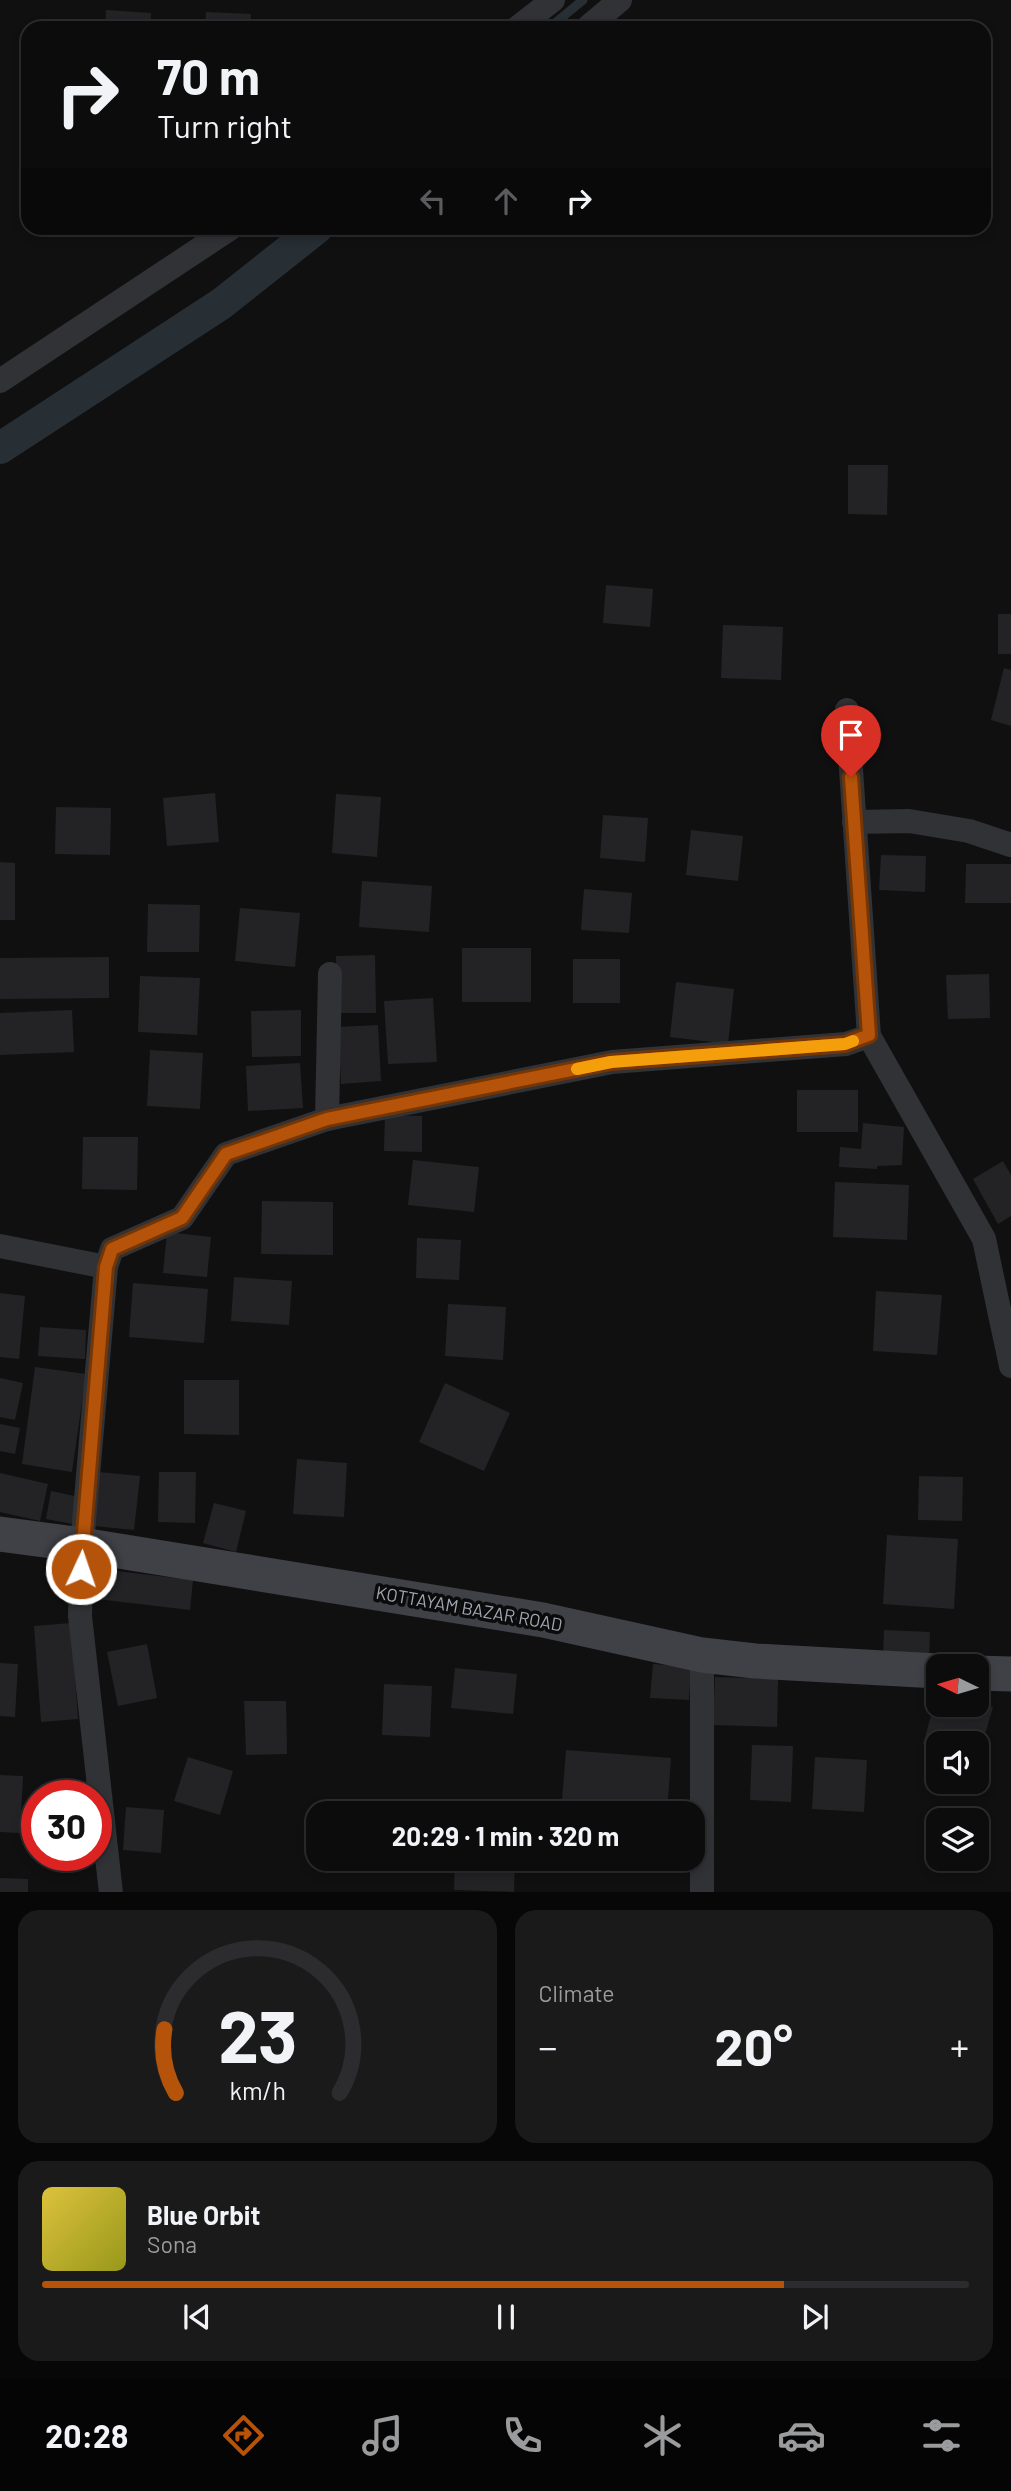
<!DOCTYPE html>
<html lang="en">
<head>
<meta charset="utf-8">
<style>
  body { margin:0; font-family:Barlow,sans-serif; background:#1a1a1b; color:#f1f3f6; height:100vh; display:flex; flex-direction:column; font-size:26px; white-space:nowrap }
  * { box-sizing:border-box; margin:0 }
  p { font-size:23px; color:#9a9b9d }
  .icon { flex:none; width:38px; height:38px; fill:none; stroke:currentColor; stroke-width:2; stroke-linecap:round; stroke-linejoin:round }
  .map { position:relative; height:1892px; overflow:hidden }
  .side { display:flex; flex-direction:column; gap:18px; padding:18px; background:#070707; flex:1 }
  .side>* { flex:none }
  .top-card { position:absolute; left:21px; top:21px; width:970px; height:214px; border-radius:21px; box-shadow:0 4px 10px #0003,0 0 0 2px #2c2c2e; background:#0c0c0d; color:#f1f3f6; overflow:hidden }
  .needle { width:46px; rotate:275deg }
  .controls { position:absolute; left:926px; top:1654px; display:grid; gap:14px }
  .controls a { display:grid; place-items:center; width:63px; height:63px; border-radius:14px; background:#0c0c0d; box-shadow:0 4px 10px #0003,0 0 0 2px #2c2c2e; font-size:35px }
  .speed { position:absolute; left:21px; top:1780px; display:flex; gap:14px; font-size:35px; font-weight:700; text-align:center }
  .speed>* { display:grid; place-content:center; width:91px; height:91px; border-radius:50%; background:#0c0c0d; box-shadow:0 4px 10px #0003,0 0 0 2px #2c2c2e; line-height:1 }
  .speed .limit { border:10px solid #d22; background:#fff; color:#111 }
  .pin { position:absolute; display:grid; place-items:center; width:60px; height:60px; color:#fff; margin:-72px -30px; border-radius:50% 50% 50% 0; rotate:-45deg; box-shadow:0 0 7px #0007 }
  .pin .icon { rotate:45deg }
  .me { position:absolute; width:77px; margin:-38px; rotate:3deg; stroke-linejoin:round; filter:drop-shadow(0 0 5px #0008) }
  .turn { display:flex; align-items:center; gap:24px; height:147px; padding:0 21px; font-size:32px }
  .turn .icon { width:91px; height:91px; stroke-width:2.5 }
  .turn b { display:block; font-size:49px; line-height:60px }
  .lanes { display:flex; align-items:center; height:66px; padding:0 21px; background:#0003; justify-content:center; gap:35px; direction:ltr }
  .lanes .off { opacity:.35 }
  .big { font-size:52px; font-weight:700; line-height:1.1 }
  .side .tile { flex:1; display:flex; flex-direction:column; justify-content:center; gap:10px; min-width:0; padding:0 24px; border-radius:21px; background:#1a1a1b }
  .side .dial { align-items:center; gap:0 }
  .dial svg { height:182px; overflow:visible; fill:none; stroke:#2c2c2e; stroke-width:7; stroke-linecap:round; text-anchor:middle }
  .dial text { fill:#f1f3f6; stroke:none }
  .song { display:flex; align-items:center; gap:21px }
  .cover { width:84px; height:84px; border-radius:10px; background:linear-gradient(135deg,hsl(50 70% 55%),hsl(60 70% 35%)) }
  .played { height:7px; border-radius:4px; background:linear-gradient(90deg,#b45309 80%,#2c2c2e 80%) }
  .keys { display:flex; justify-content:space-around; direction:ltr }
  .heat { display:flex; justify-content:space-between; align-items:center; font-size:38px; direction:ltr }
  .side .tiles { flex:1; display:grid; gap:18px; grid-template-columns:1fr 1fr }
  .tile:last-child { grid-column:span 2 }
  .trip { position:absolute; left:306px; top:1801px; width:399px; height:70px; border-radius:21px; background:#0c0c0d; box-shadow:0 4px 10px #0003,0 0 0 2px #2c2c2e; font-weight:700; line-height:70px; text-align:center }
  .dock { display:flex; height:112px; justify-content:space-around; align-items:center; background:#050505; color:#9a9b9d }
  .dock .icon { width:49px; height:49px }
  .dock .current { color:#b45309 }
  .dock b { font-size:32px; color:#f1f3f6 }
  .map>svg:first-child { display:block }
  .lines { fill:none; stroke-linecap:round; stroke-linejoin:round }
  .stream { stroke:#272e34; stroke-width:9 }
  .canal { stroke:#272e34; stroke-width:32 }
  .building { fill:#232325 }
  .minor { stroke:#313236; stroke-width:24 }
  .secondary { stroke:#3f4146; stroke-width:35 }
  .route-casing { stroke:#753606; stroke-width:18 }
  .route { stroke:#b45309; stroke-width:12 }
  .slow { stroke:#f59e0b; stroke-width:12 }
  .labels { text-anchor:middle; stroke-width:7; stroke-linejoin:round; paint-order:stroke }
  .street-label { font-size:18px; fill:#a1a6b1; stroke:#0b0b0c }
</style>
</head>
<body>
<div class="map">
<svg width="1011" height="1893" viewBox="0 0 1011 1893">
  <rect width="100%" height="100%" fill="#101011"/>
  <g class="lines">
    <!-- stream -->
    <polyline class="stream" points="549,28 583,0"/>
    <!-- canal -->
    <polyline class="canal" points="0,448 221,304 317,228"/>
  </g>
  <!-- building -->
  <g class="building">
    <polygon points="106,10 151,13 150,28 105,28"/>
    <polygon points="206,12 251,14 250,28 205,28"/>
    <polygon points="848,465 888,465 887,515 848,514"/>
    <polygon points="606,585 653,589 650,627 603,623"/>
    <rect x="998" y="614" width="13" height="40"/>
    <polygon points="723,625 783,627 781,680 721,678"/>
    <polygon points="1004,668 1011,670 1011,726 991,720"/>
    <polygon points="215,793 219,842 167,846 163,798"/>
    <polygon points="336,794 381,797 377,857 332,853"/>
    <polygon points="56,807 111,808 110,855 55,854"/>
    <polygon points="603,815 648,818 645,862 600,858"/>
    <polygon points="691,830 743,836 738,881 686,875"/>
    <polygon points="881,855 926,856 925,892 879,890"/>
    <polygon points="0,862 15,863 15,920 0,920"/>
    <polygon points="966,864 1011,864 1011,903 965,903"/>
    <polygon points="362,881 432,886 429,932 359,927"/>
    <polygon points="584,889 632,893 629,933 581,930"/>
    <polygon points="148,904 200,905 199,952 147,952"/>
    <polygon points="240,908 300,913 295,967 235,961"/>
    <rect x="462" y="948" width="69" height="54"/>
    <polygon points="375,955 376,1013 337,1013 336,956"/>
    <polygon points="109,957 109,998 0,999 0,958"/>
    <rect x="573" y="959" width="47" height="44"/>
    <polygon points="989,974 990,1018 948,1019 946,975"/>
    <polygon points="140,976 200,978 197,1035 138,1032"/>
    <polygon points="676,982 734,989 728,1044 670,1037"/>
    <polygon points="433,998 437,1062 388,1064 384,1001"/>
    <polygon points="72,1010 74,1052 0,1055 0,1013"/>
    <polygon points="301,1010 301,1056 252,1057 251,1011"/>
    <polygon points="378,1025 381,1081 341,1084 338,1027"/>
    <polygon points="150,1050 203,1053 200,1109 147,1106"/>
    <polygon points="300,1063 303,1108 248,1111 246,1066"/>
    <rect x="797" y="1090" width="61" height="42"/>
    <polygon points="385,1115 422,1116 422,1152 384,1151"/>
    <polygon points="863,1123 904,1127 902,1165 877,1166 877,1169 839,1167 840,1147 861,1149"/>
    <polygon points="83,1137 138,1137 137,1190 82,1189"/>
    <polygon points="413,1160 479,1167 474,1212 408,1205"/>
    <polygon points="1003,1161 1011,1175 1011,1216 998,1224 973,1179"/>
    <polygon points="835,1182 909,1185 907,1240 833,1237"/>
    <polygon points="262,1201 333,1202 333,1255 261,1254"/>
    <polygon points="167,1232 211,1237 207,1277 163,1273"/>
    <polygon points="417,1238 461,1240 459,1280 416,1278"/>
    <polygon points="234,1277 292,1281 289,1325 231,1321"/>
    <polygon points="133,1283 208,1289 204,1343 129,1337"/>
    <polygon points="876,1291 942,1295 937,1355 873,1351"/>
    <polygon points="0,1293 25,1296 19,1359 0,1357"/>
    <polygon points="448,1304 506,1307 503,1360 445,1356"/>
    <polygon points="40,1327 86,1330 85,1359 38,1356"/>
    <polygon points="35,1367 86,1374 72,1472 22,1464"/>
    <polygon points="0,1378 23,1383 15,1420 0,1417"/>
    <polygon points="184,1380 239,1380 239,1435 184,1434"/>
    <polygon points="445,1383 510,1413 484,1471 419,1442"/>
    <polygon points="0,1424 20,1428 15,1454 0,1451"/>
    <polygon points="297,1459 347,1463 344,1517 293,1514"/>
    <polygon points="99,1472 140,1476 134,1530 94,1526"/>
    <polygon points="159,1472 196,1472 195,1523 158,1522"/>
    <polygon points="0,1473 48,1484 40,1521 0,1512"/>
    <polygon points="919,1476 963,1477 962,1521 918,1520"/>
    <polygon points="51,1491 84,1498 78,1525 46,1519"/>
    <polygon points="214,1503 246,1511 236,1552 203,1543"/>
    <polygon points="887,1535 958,1539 954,1609 883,1604"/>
    <polygon points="91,1568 193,1580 190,1610 88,1598"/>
    <polygon points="71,1623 78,1719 41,1722 34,1626"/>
    <polygon points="884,1630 930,1632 929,1659 883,1657"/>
    <polygon points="147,1644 157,1698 118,1706 107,1652"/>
    <polygon points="0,1663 18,1664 15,1717 0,1716"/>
    <polygon points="653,1664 691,1667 689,1700 650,1698"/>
    <polygon points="455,1668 517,1674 513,1714 451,1708"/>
    <polygon points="715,1677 778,1679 777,1727 713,1725"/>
    <polygon points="384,1684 432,1686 430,1737 382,1735"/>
    <polygon points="937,1695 938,1704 976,1704 976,1702 993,1707 977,1762 976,1743 938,1743 938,1749 923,1744"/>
    <polygon points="244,1701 286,1701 287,1754 246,1755"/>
    <polygon points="752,1745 793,1746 791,1802 750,1800"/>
    <polygon points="566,1750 671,1758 667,1813 561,1813"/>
    <polygon points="188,1757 233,1771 220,1815 174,1801"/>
    <polygon points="815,1757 867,1760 864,1812 812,1809"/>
    <polygon points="0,1775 23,1776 20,1833 0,1832"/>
    <polygon points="126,1807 164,1810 161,1853 123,1850"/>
    <polygon points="455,1858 515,1858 514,1892 454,1890"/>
    <polygon points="0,1878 28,1879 28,1893 0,1893"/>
  </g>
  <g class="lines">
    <!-- minor -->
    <g class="minor">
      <polyline points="517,28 553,0"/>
      <polyline points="587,28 620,0"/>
      <polyline points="0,381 231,228"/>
      <polyline points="847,710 869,1036 984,1239 1011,1366"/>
      <polyline points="854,822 909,821 969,831 1011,845"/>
      <polyline points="327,1119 330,974"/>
      <polyline points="0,1246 106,1267"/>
      <polyline points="111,1893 80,1616 82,1545 106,1267 112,1249 182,1218 226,1154 327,1119 612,1062 846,1044 869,1036"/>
      <polyline points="702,1893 702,1655"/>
    </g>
    <!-- secondary -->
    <g class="secondary">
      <polyline points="0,1534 82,1545 543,1620 702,1655 755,1661 938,1671"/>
      <polyline points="976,1673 1011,1674"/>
    </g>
  </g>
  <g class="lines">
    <!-- route casing -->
    <g class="route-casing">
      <polyline id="route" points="81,1569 106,1267 112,1249 182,1218 226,1154 327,1119 611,1062 845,1044 869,1035 851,777"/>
    </g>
    <!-- route -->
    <use href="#route" class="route"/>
    <!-- slow -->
    <polyline class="slow" points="577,1069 611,1062 845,1044 853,1041"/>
  </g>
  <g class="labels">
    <!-- street labels -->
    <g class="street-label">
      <text transform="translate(469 1609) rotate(10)" y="6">KOTTAYAM BAZAR ROAD</text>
    </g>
  </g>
</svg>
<div class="controls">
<a><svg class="needle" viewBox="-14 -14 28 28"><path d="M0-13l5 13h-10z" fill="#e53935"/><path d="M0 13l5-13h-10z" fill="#9a9b9d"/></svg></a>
<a><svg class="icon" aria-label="sound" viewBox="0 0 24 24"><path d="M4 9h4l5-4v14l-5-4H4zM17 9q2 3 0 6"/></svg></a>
<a><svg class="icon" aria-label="layers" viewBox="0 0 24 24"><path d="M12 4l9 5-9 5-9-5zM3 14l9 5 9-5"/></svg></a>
</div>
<div class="speed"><div class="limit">30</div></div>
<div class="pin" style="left:851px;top:777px;background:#d93025"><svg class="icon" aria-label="arrive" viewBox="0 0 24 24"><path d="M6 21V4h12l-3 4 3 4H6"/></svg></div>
<svg class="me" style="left:81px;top:1569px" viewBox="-20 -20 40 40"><circle r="17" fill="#b45309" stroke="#fff" stroke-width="3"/><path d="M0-11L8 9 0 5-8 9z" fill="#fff"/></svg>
<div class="trip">20:29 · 1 min · 320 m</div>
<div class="top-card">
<div class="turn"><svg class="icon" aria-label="right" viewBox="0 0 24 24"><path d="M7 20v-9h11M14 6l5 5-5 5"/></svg><div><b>70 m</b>Turn right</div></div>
<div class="lanes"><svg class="icon off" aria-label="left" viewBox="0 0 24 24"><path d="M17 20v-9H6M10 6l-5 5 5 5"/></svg><svg class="icon off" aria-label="ahead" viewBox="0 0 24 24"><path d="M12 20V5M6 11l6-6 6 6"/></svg><svg class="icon" aria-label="right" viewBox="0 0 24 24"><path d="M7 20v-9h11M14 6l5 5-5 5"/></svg></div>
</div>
</div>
<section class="side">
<div class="tiles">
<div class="tile dial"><svg viewBox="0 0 100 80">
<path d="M14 69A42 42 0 1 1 86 69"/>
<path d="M14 69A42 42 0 0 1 9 41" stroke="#b45309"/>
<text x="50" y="56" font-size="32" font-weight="700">23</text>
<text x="50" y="72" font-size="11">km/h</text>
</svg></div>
<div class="tile"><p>Climate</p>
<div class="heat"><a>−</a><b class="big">20°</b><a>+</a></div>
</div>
<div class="tile">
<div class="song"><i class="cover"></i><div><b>Blue Orbit</b><p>Sona</p></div></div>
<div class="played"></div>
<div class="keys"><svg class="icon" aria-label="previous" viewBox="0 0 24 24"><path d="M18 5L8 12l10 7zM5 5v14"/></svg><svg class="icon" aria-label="pause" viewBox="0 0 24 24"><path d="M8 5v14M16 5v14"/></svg><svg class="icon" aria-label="next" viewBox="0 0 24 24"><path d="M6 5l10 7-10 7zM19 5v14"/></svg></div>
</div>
</div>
</section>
<nav class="dock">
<b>20:28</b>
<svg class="icon current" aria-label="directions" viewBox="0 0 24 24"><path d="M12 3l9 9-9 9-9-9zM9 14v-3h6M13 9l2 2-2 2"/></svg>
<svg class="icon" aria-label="music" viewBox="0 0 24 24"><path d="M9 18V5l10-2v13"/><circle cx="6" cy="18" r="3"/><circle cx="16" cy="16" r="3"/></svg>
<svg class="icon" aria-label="phone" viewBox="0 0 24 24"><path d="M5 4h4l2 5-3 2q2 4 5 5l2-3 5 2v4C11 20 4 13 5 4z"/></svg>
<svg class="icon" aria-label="climate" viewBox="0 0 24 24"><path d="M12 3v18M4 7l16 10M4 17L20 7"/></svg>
<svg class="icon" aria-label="car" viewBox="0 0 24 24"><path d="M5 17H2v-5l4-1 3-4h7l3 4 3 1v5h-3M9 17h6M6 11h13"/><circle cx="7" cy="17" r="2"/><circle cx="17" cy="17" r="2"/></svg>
<svg class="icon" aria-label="filters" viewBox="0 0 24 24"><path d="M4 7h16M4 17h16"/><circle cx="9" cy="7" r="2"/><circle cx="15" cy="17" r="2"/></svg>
</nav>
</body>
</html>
